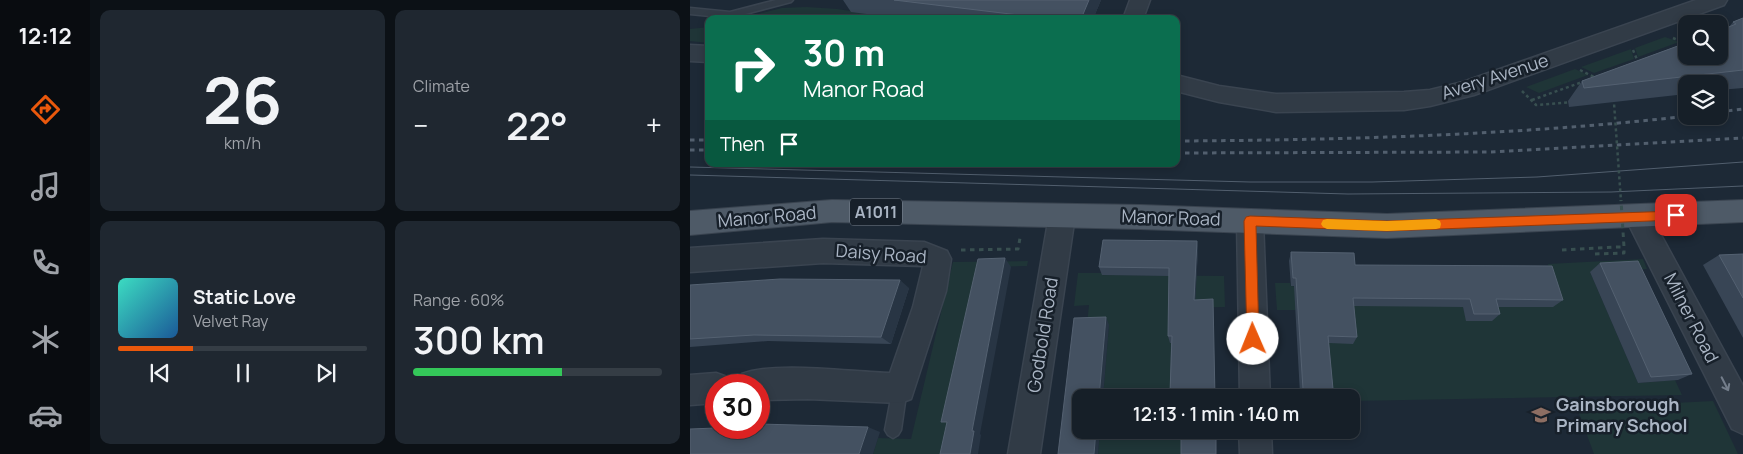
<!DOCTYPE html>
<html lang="en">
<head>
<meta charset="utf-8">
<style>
  body { margin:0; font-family:Manrope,sans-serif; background:#1f2730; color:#f1f3f6; height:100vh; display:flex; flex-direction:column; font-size:19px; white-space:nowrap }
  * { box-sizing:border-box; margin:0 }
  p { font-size:16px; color:#9ea2a8 }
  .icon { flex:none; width:28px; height:28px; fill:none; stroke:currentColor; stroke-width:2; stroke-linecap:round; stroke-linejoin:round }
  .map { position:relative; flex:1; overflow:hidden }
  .side { display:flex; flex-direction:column; gap:10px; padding:10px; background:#0c1116; width:600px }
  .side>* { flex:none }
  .banner { position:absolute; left:15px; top:15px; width:475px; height:152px; border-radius:10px; box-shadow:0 2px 8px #0003,0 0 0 1px #353d45; background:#0b6e4f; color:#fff; overflow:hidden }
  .buttons { position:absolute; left:988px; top:15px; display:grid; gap:10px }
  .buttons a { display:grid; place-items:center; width:50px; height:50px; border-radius:10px; background:#161f28; box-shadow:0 2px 8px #0003,0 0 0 1px #353d45; font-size:25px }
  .speed { position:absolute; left:15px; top:374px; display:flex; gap:10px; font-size:25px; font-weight:700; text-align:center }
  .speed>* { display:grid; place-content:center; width:65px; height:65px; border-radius:50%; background:#161f28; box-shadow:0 2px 8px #0003,0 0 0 1px #353d45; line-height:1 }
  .speed .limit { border:8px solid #d22; background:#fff; color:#111 }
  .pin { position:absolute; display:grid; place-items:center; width:42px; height:42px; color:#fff; margin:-21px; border-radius:10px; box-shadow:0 2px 8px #0006 }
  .me { position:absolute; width:55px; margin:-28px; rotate:359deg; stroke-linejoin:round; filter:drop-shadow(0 0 4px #0008) }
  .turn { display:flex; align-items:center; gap:18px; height:105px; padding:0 15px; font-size:22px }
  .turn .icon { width:65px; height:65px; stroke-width:2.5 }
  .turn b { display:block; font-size:35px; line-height:42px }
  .then { display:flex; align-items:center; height:48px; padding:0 15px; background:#0003; gap:10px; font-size:19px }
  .big { font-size:38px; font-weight:600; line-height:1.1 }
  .side .card { flex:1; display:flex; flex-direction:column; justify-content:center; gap:8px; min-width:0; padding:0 18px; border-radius:10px; background:#1f2730 }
  .side .dial { align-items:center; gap:0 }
  .dial b { font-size:65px; line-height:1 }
  .song { display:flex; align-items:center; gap:15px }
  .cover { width:60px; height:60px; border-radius:8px; background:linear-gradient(135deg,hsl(170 70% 55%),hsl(210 70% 35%)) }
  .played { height:5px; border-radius:2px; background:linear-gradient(90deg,#ea580c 30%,#353d45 30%) }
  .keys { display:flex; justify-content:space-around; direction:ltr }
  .heat { display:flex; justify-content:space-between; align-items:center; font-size:28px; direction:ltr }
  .charge { height:8px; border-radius:4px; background:linear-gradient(90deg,#34c759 60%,#353d45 0) }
  .side .tiles { flex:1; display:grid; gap:10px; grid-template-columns:repeat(2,1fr) }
  .trip { position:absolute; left:382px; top:389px; width:288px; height:50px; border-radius:10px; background:#161f28; box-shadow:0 2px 8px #0003,0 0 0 1px #353d45; font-weight:600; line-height:50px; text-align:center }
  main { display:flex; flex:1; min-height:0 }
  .tab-bar { display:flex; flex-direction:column; width:90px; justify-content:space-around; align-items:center; background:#090c10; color:#9ea2a8 }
  .tab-bar .icon { width:35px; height:35px }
  .tab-bar .selected { color:#ea580c }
  .tab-bar b { font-size:22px; color:#f1f3f6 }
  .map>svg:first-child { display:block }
  .green { fill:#1f3537 }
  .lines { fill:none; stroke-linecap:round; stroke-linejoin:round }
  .service-casing { stroke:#3a4450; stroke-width:3 }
  .minor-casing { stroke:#3a4450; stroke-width:3 }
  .primary-casing { stroke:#3a4450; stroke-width:2 }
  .path-far1 { stroke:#384f50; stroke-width:2.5; stroke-dasharray:3 3; stroke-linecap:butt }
  .path { stroke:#384f50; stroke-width:3; stroke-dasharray:4.5 4.5; stroke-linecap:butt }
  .service { fill:#313b46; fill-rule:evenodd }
  .minor { fill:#313b46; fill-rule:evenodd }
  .primary { fill:#4e5a67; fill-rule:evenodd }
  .tram { stroke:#525f6e; stroke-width:1 }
  .rail { stroke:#525f6e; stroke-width:3; stroke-dasharray:4.5 4.5; stroke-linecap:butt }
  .path-bridge-far1 { stroke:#384f50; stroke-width:2.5; stroke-dasharray:3 3; stroke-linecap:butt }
  .path-bridge { stroke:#384f50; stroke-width:3; stroke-dasharray:4.5 4.5; stroke-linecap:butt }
  .wall { fill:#384555 }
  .shaded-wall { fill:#283544 }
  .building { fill:#445161; stroke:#546171 }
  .oneway { stroke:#747e8b }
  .route { fill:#ea580c; stroke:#983908 }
  .slow { fill:#f59e0b }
  .labels { text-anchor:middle; stroke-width:5; stroke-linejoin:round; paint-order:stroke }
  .shield { fill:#17202a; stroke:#7e8896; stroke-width:1 }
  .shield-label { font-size:16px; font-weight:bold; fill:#aab5c4 }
  .street-label { font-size:18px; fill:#aab5c4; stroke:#17202a }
  .poi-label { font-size:18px; font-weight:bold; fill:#aab5c4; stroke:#17202a; text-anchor:start }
</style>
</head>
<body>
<main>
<nav class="tab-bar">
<b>12:12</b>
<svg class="icon selected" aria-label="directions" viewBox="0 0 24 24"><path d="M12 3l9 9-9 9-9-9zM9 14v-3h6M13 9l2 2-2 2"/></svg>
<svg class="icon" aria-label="music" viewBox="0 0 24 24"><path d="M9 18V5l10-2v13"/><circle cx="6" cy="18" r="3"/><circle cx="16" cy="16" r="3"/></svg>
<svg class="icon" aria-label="phone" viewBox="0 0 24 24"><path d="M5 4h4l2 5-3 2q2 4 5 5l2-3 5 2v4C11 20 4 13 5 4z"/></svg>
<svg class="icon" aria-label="climate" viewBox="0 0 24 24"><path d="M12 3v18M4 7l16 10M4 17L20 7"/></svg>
<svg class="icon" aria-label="car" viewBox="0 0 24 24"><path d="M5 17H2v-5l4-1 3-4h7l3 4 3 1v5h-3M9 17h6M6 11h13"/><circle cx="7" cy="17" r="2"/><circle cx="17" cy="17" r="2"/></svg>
</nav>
<section class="side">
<div class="tiles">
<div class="card dial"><b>26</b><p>km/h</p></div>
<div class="card"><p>Climate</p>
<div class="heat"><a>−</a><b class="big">22°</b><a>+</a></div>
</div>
<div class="card">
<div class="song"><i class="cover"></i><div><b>Static Love</b><p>Velvet Ray</p></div></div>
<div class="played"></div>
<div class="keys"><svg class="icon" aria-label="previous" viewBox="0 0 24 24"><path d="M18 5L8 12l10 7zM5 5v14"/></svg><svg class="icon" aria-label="pause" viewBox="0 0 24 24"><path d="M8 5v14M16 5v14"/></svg><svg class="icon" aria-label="next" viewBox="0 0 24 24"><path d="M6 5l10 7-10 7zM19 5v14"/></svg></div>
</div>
<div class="card"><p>Range · 60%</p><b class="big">300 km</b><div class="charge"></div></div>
</div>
</section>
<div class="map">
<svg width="1053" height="454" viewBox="0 0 1053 454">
  <rect width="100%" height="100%" fill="#1d2936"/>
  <!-- green -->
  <g class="green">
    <polygon points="116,7 147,9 215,19 49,19 92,8"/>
    <polygon points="19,27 19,43 0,41 0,29"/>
    <polygon points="975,37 989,42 948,57 945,48"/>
    <polygon points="941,49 944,59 904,73 891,67"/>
    <polygon points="885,69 898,75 849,93 836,87"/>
    <polygon points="953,259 957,269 900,272 948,383 985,380 992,395 661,401 661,398 640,397 631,310 587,310 585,283 600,283 601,286 773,307 777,321 802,321 798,307 866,291 858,264"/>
    <polygon points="338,261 337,266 294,267 259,454 183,454 188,438 221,439 263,262"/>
    <polygon points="388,273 412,273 413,275 534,276 535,307 480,308 493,343 482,397 413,397 419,325 397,325 399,305 384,306"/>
    <polygon points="1023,401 1048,454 904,454 887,408"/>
    <polygon points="410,430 492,430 492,454 408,454"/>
  </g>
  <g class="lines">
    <!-- service casing -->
    <g class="service-casing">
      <g id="service">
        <polygon points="86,0 103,0 101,2 40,18 0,14 0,8 40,12"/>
        <polygon points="210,381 215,383 217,388 211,430 208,435 203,438 198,435 195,430 203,388 205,383"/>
      </g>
    </g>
    <!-- minor casing -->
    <g class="minor-casing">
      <g id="minor">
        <polygon points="440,0 460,0 453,19 433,19"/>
        <polygon points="1006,0 1037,0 1034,5 784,95 740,106 714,110 586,112 529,102 486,91 486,75 529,86 586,94 714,92 740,90 773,82"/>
        <polygon points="0,45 19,46 19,62 0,61"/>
        <polygon points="372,205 381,208 385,216 350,454 318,454 359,216 363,208"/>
        <polygon points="948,206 957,209 1053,386 1053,434 1042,429 935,217 939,209"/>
        <polygon points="560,210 569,213 573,221 580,398 550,398 547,221 551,213"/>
        <path d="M133,239l101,3 23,9 4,8 -5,32 -35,108 -11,4 -92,-4 -49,1v-15h-21l4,-11c33,-13 109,-2 148,-1l23,-66 10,-41 -100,-3 -133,9v-24z"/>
        <polygon points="26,373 37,377 40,385 26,385 26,403 0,405 0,375"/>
        <polygon points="549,430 581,430 582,454 550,454"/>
      </g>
    </g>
    <!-- primary casing -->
    <g class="primary-casing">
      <polygon id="primary" points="142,200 450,205 697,214 1053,200 1053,222 697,238 450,229 142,222 0,235 0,211"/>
    </g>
    <!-- path-far1 -->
    <g class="path-far1">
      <polyline points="983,38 996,44"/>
      <polyline points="943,50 948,62"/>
      <polyline points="890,70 906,78"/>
      <polyline points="832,91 846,105 882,102"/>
      <polyline points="842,100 895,81"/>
    </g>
    <!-- path -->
    <g class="path">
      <polyline points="271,250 328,249 330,238"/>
      <polyline points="872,250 926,247"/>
      <polyline points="905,254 934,253 934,247"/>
    </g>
    <!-- service -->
    <use href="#service" class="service"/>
    <!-- minor -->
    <use href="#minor" class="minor"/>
    <!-- primary -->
    <use href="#primary" class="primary"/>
    <!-- tram -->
    <g class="tram">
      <polyline points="0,167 560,182 682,182 847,177 1053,162"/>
      <polyline points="0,175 658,194 921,192 1053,186"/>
    </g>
    <!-- rail -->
    <g class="rail">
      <polyline points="1029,112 1053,109"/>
      <polyline points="0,140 19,140"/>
      <path d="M486,141c172,-1 342,-6 513,-25"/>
      <polyline points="0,150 19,150"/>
      <polyline points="486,153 801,152 1053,138"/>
    </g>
    <!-- path-bridge-far1 -->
    <polyline class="path-bridge-far1" points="922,99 924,103 931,201"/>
    <!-- path-bridge -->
    <polyline class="path-bridge" points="926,247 934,247 931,200"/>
  </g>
  <!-- wall -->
  <g class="wall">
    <polygon points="153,0 411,0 403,19 215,19 161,12"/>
    <polygon points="1053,18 1053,88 1029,90 1029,84 996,84 996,94 879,107 878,101 892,81 1039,27 1043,22"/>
    <polygon points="507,241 508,250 505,300 525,398 481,398 480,393 481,343 480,343 478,336 479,276 412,275 409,267"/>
    <polygon points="601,252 665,265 873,300 863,307 808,307 810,314 802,321 776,321 773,307 664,306 667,337 663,344 639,343 643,389 639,395 610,394 604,286 601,286 599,261"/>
    <polygon points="1053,254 1053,338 1013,265 1029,255"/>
    <polygon points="910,263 1002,374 988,380 948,383 900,272"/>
    <polygon points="0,285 219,288 201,344 78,341 0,347"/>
  </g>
  <!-- shaded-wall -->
  <g class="shaded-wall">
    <polygon points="399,0 411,0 403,19 391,19"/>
    <polygon points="507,241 508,250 505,307 504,300"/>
    <polygon points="315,258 321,267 290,434 291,435 288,454 280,454 282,431"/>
    <polygon points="210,280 219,288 201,344 191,337"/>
    <polygon points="416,317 419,325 413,398 409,398"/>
    <polygon points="178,427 190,432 183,454 169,454"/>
    <polygon points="406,430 410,430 408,454 404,454"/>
  </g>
  <!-- building -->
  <g class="building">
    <polygon points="204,0 399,0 391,19 362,19"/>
    <polygon points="1053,18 1053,70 894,88 892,81 996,43 996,56 1029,56 1029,31 1046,24 1043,22"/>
    <polygon points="413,240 507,241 504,300 523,299 525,398 492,398 492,393 480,393 482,336 478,336 479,268 409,267"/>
    <polygon points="601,252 664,253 665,265 862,266 873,300 806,299 810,314 784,314 780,299 663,298 667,337 638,336 643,389 613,389 606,278 603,278"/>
    <polygon points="1053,254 1053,298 1029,255"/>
    <polygon points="315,258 282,431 284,431 280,454 250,454 257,422 251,422 288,259"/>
    <polygon points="948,261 1002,374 961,377 910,263"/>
    <polygon points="90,279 210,280 191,337 64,335 0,339 0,285"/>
    <polygon points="416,317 409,398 391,398 391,430 406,430 404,454 368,454 384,318"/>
    <polygon points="69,424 178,427 169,454 0,454 0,429 26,428 69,428"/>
    <rect x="491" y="430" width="35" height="24"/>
  </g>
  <!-- one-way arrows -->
  <defs><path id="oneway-shaft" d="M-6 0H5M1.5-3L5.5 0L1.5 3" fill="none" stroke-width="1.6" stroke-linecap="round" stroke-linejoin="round" transform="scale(1.25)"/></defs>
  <use class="oneway" href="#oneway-shaft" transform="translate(1035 384) rotate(63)"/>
  <!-- route -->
  <polygon class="route" points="986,211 990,212 991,215 990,219 986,220 697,231 566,226 569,339 567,343 563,345 558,343 557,339 554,221 556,217 560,216 697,221"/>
  <!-- slow -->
  <polygon class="slow" points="637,219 697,221 746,219 750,221 751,224 750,228 746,229 697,231 637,229 633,227 631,224 633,220"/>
  <!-- icons -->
  <defs>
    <g id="school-bare" transform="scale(1.5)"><path d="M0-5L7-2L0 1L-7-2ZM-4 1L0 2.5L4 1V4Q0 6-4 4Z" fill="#8d6e63" stroke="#17202a" stroke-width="2.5" paint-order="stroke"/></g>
  </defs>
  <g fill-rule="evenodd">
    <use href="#school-bare" x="851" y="415"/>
  </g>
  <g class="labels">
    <!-- shield labels -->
    <rect class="shield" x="160" y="198.5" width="52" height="27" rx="4"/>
    <g class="shield-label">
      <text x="186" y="218">A1011</text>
    </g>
    <!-- street labels -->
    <g class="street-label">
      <text transform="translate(805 77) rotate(-18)" y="6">Avery Avenue</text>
      <text transform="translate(77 217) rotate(-5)" y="6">Manor Road</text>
      <text transform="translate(481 218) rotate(2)" y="6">Manor Road</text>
      <text transform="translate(191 254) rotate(4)" y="6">Daisy Road</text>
      <text transform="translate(1001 318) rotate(63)" y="6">Milner Road</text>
      <text transform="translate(353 335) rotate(-81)" y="6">Godbold Road</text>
    </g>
    <!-- poi labels -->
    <g class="poi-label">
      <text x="866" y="411">Gainsborough<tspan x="866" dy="21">Primary School</tspan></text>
    </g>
  </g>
</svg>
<div class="buttons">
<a><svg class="icon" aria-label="search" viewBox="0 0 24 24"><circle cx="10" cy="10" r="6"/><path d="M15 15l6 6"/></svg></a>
<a><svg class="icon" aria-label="layers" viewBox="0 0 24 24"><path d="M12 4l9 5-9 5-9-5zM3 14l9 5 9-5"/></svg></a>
</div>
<div class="speed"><div class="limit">30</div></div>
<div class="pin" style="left:986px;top:215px;background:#d93025"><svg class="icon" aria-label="arrive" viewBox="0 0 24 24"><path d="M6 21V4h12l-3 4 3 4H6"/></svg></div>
<svg class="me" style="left:563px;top:339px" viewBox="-20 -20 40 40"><circle r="19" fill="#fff"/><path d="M0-13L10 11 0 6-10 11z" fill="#ea580c"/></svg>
<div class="trip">12:13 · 1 min · 140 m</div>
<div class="banner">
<div class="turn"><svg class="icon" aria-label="right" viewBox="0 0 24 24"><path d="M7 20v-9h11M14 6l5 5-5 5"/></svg><div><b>30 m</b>Manor Road</div></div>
<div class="then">Then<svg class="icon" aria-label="arrive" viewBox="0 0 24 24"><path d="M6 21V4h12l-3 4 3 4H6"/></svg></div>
</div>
</div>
</main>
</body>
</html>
